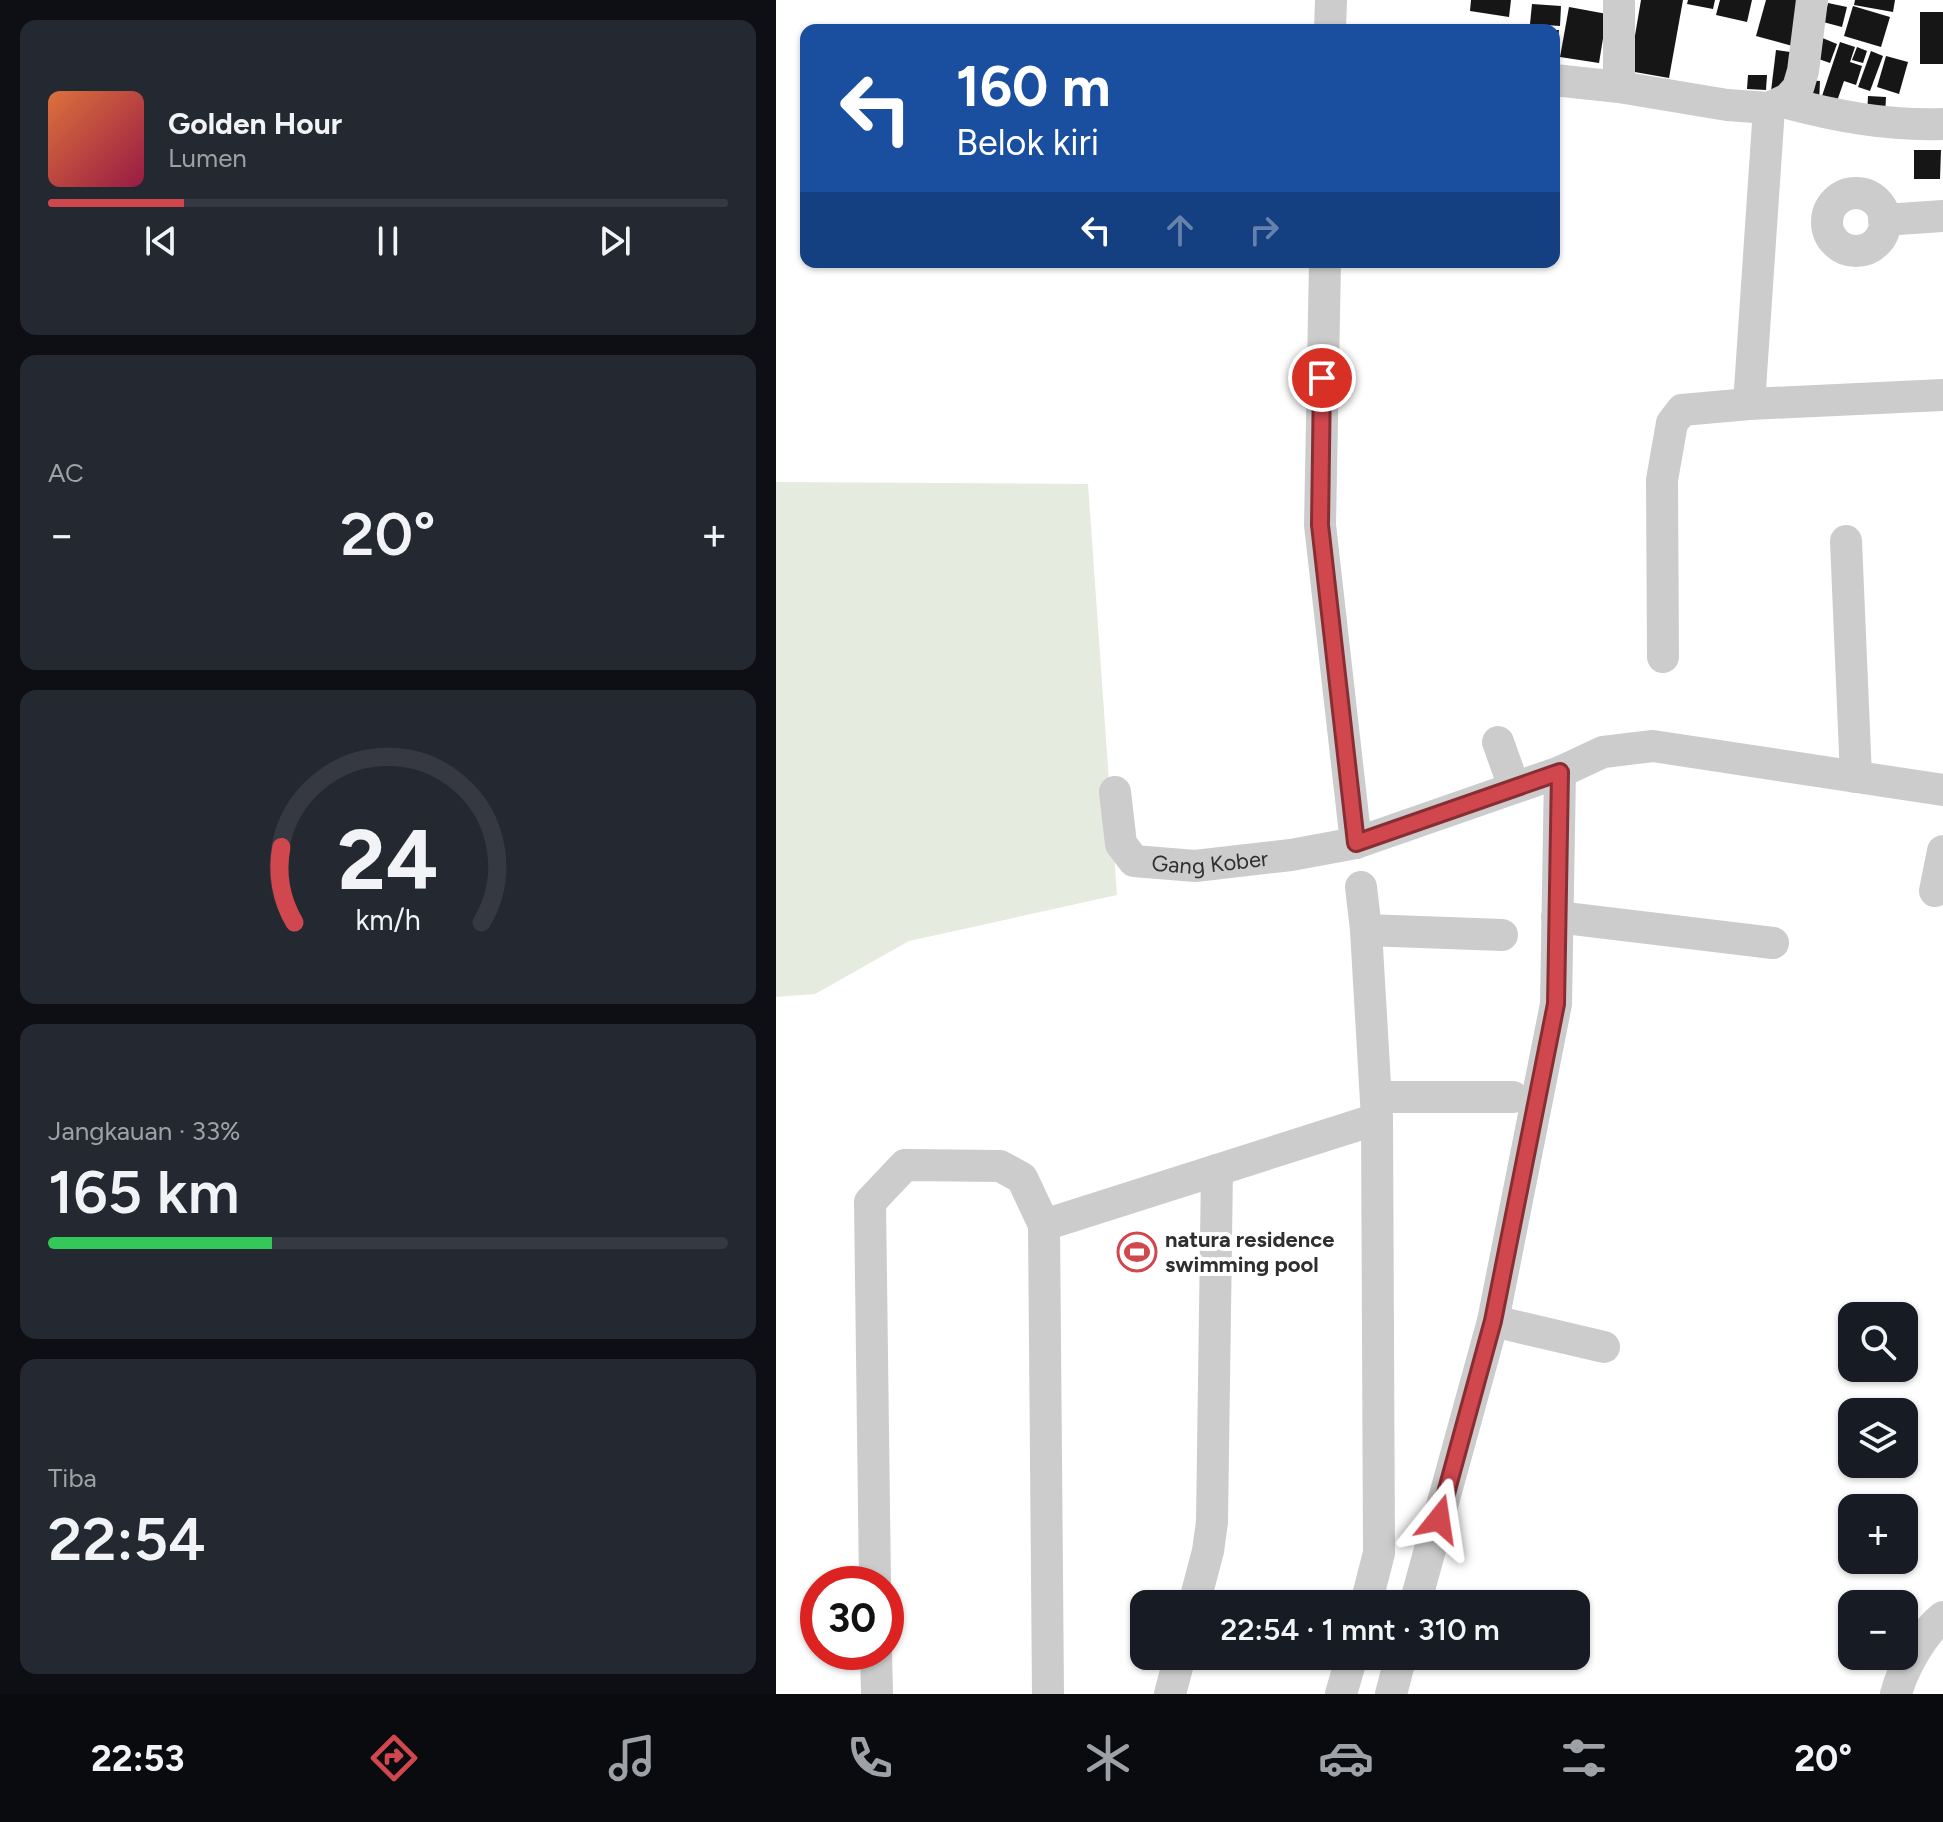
<!DOCTYPE html>
<html lang="id">
<head>
<meta charset="utf-8">
<style>
  body { margin:0; font-family:Figtree,sans-serif; background:#242831; color:#f1f3f6; height:100vh; display:flex; flex-direction:column; font-size:30px; white-space:nowrap }
  * { box-sizing:border-box; margin:0 }
  p { font-size:26px; color:#9ea1a6 }
  .icon { flex:none; width:44px; height:44px; fill:none; stroke:currentColor; stroke-width:2; stroke-linecap:round; stroke-linejoin:round }
  .map { position:relative; flex:1; overflow:hidden }
  .sheet { display:flex; flex-direction:column; gap:20px; padding:20px; background:#0d0f14; width:776px }
  .sheet>* { flex:none }
  .hud { position:absolute; left:24px; top:24px; width:760px; height:244px; border-radius:16px; box-shadow:0 2px 6px #0004; background:#1a4fa0; color:#fff; overflow:hidden }
  .fabs { position:absolute; left:1062px; top:1302px; display:grid; gap:16px }
  .fabs a { display:grid; place-items:center; width:80px; height:80px; border-radius:16px; background:#171b24; box-shadow:0 2px 6px #0004; font-size:40px }
  .speed { position:absolute; left:24px; top:1566px; display:flex; gap:16px; font-size:40px; font-weight:700; text-align:center }
  .speed>* { display:grid; place-content:center; width:104px; height:104px; border-radius:50%; background:#171b24; box-shadow:0 2px 6px #0004; line-height:1 }
  .speed .limit { border:12px solid #d22; background:#fff; color:#111 }
  .pin { position:absolute; display:grid; place-items:center; width:68px; height:68px; color:#fff; margin:-34px; border:4px solid #fff; border-radius:50%; box-shadow:0 2px 8px #0007 }
  .me { position:absolute; width:88px; margin:-44px; rotate:15deg; stroke-linejoin:round; filter:drop-shadow(0 0 6px #0008) }
  .turn { display:flex; align-items:center; gap:28px; height:168px; padding:0 24px; font-size:36px }
  .turn .icon { width:104px; height:104px; stroke-width:2.5 }
  .turn b { display:block; font-size:56px; line-height:68px }
  .lanes { display:flex; align-items:center; height:76px; padding:0 24px; background:#0003; justify-content:center; gap:40px; direction:ltr }
  .lanes .off { opacity:.35 }
  .big { font-size:60px; font-weight:600; line-height:1.1 }
  .sheet .widget { flex:1; display:flex; flex-direction:column; justify-content:center; gap:12px; min-width:0; padding:0 28px; border-radius:16px; background:#242831 }
  .sheet .dial { align-items:center; gap:0 }
  .dial svg { height:208px; overflow:visible; fill:none; stroke:#363941; stroke-width:7; stroke-linecap:round; text-anchor:middle }
  .dial text { fill:#f1f3f6; stroke:none }
  .song { display:flex; align-items:center; gap:24px }
  .cover { width:96px; height:96px; border-radius:12px; background:linear-gradient(135deg,hsl(20 70% 55%),hsl(340 70% 35%)) }
  .played { height:8px; border-radius:4px; background:linear-gradient(90deg,#d1474e 20%,#363941 20%) }
  .keys { display:flex; justify-content:space-around; direction:ltr }
  .heat { display:flex; justify-content:space-between; align-items:center; font-size:44px; direction:ltr }
  .charge { height:12px; border-radius:6px; background:linear-gradient(90deg,#34c759 33%,#363941 0) }
  .trip { position:absolute; left:354px; top:1590px; width:460px; height:80px; border-radius:16px; background:#171b24; box-shadow:0 2px 6px #0004; font-weight:600; line-height:80px; text-align:center }
  .tab-bar { display:flex; height:128px; justify-content:space-around; align-items:center; background:#090b0e; color:#9ea1a6 }
  .tab-bar .icon { width:56px; height:56px }
  .tab-bar .current { color:#d1474e }
  .tab-bar b { font-size:36px; color:#f1f3f6 }
  main { display:flex; flex:1; min-height:0 }
  .map>svg:first-child { display:block }
  .green { fill:#e5ebdf }
  .building { fill:#161616 }
  .lines { fill:none; stroke-linecap:round; stroke-linejoin:round }
  .street { stroke:#ccc; stroke-width:32 }
  .route-casing { stroke:#882e33; stroke-width:20 }
  .route { stroke:#d1474e; stroke-width:14 }
  .labels { text-anchor:middle; stroke-width:8; stroke-linejoin:round; paint-order:stroke }
  .street-label { font-size:22px; fill:#2f2f2f; stroke:#fff }
  .poi-label { font-size:22px; font-weight:bold; fill:#2f2f2f; stroke:#fff; text-anchor:start }
</style>
</head>
<body>
<main>
<section class="sheet">
<div class="widget">
<div class="song"><i class="cover"></i><div><b>Golden Hour</b><p>Lumen</p></div></div>
<div class="played"></div>
<div class="keys"><svg class="icon" aria-label="previous" viewBox="0 0 24 24"><path d="M18 5L8 12l10 7zM5 5v14"/></svg><svg class="icon" aria-label="pause" viewBox="0 0 24 24"><path d="M8 5v14M16 5v14"/></svg><svg class="icon" aria-label="next" viewBox="0 0 24 24"><path d="M6 5l10 7-10 7zM19 5v14"/></svg></div>
</div>
<div class="widget"><p>AC</p>
<div class="heat"><a>−</a><b class="big">20°</b><a>+</a></div>
</div>
<div class="widget dial"><svg viewBox="0 0 100 80">
<path d="M14 69A42 42 0 1 1 86 69"/>
<path d="M14 69A42 42 0 0 1 9 40" stroke="#d1474e"/>
<text x="50" y="56" font-size="32" font-weight="700">24</text>
<text x="50" y="72" font-size="11">km/h</text>
</svg></div>
<div class="widget"><p>Jangkauan · 33%</p><b class="big">165 km</b><div class="charge"></div></div>
<div class="widget"><p>Tiba</p><b class="big">22:54</b></div>
</section>
<div class="map">
<svg width="1167" height="1694" viewBox="0 0 1167 1694">
  <rect width="100%" height="100%" fill="#fff"/>
  <!-- green -->
  <polygon class="green" points="0,482 312,484 341,895 133,941 39,994 0,997"/>
  <!-- building -->
  <g class="building">
    <polygon points="695,0 735,0 733,17 694,11"/>
    <polygon points="865,0 907,0 893,78 853,71"/>
    <polygon points="912,0 939,0 937,9 911,4"/>
    <polygon points="944,0 976,0 971,22 940,15"/>
    <polygon points="990,0 1032,0 1020,47 980,36"/>
    <polygon points="1079,0 1119,0 1117,12 1078,5"/>
    <polygon points="1052,3 1071,7 1066,27 1047,22"/>
    <polygon points="756,4 785,6 784,26 754,24"/>
    <polygon points="1077,6 1114,17 1105,47 1068,36"/>
    <polygon points="793,7 831,14 823,63 784,57"/>
    <rect x="1144" y="12" width="23" height="52"/>
    <polygon points="778,30 783,30 781,48 778,48"/>
    <polygon points="1044,37 1061,44 1054,63 1037,57"/>
    <polygon points="1064,42 1079,47 1074,62 1086,66 1080,85 1068,81 1060,104 1045,99"/>
    <polygon points="1081,47 1091,51 1087,63 1076,60"/>
    <polygon points="1000,50 1021,53 1016,94 995,91"/>
    <polygon points="1095,51 1107,56 1094,91 1082,87"/>
    <polygon points="1110,56 1132,62 1123,94 1101,87"/>
    <polygon points="972,75 991,75 990,90 971,89"/>
    <polygon points="1030,80 1044,81 1043,102 1028,101"/>
    <polygon points="1092,96 1110,97 1109,116 1091,115"/>
    <polygon points="1138,150 1165,150 1164,179 1138,179"/>
  </g>
  <g class="lines">
    <!-- street -->
    <g class="street">
      <polyline points="554,30 555,0"/>
      <polyline points="778,80 843,87 951,105 993,108 1012,99 1022,88 1027,71 1036,0"/>
      <polyline points="843,87 843,0"/>
      <path d="M1007,102c53,14 104,24 160,22"/>
      <circle cx="1080" cy="222" r="29"/>
      <polyline points="1108,220 1167,216"/>
      <polyline points="549,262 544,525 580,843"/>
      <polyline points="973,404 993,108"/>
      <polyline points="1070,541 1080,777"/>
      <polyline points="887,657 886,480 896,423 906,410 973,404 1167,395"/>
      <polyline points="722,742 738,787"/>
      <path id="s1" d="M339,792l6,52 13,17 61,5 96,-11 65,-12 204,-71 43,-20 50,-6 290,44"/>
      <polyline points="1159,891 1167,851"/>
      <polyline points="781,917 997,943"/>
      <polyline points="590,930 726,935"/>
      <polyline points="600,1097 737,1097"/>
      <polyline points="268,1225 601,1119 590,930 585,887"/>
      <polyline points="717,1321 828,1347"/>
      <polyline points="99,1584 94,1202 129,1165 224,1166 246,1178 268,1225 272,1694"/>
      <polyline points="418,1604 432,1551 436,1522 441,1170"/>
      <polyline points="590,1604 603,1553 601,1119"/>
      <polyline points="639,1604 717,1321 780,1004 784,772"/>
      <polyline points="100,1652 101,1694"/>
      <polyline points="394,1694 404,1656"/>
      <polyline points="565,1694 576,1656"/>
      <polyline points="615,1694 625,1656"/>
      <path d="M1120,1694c6,-24 27,-62 47,-77"/>
    </g>
  </g>
  <g class="lines">
    <!-- route casing -->
    <g class="route-casing">
      <polyline id="route" points="546,378 544,525 580,843 784,772 780,1004 717,1321 663,1519"/>
    </g>
    <!-- route -->
    <use href="#route" class="route"/>
  </g>
  <!-- icons -->
  <defs>
    <g id="stadium-ring" transform="scale(2)"><circle r="9.5" fill="#fff" stroke="#d1474e" stroke-width="1.5"/><path d="M0-5a6.5 5 0 1 0 0 10a6.5 5 0 1 0 0-10ZM-3.5-1.8h7v3.6h-7Z" fill="#d1474e"/></g>
  </defs>
  <g fill-rule="evenodd">
    <use href="#stadium-ring" x="361" y="1252"/>
  </g>
  <g class="labels">
    <!-- street labels -->
    <g class="street-label">
      <text dy="8" stroke="none"><textPath href="#s1" startOffset="150">Gang Kober</textPath></text>
    </g>
    <!-- poi labels -->
    <g class="poi-label">
      <text x="389" y="1247">natura residence<tspan x="389" dy="25">swimming pool</tspan></text>
    </g>
  </g>
</svg>
<div class="fabs">
<a><svg class="icon" aria-label="search" viewBox="0 0 24 24"><circle cx="10" cy="10" r="6"/><path d="M15 15l6 6"/></svg></a>
<a><svg class="icon" aria-label="layers" viewBox="0 0 24 24"><path d="M12 4l9 5-9 5-9-5zM3 14l9 5 9-5"/></svg></a>
<a>+</a>
<a>−</a>
</div>
<div class="speed"><div class="limit">30</div></div>
<div class="pin" style="left:546px;top:378px;background:#d93025"><svg class="icon" aria-label="arrive" viewBox="0 0 24 24"><path d="M6 21V4h12l-3 4 3 4H6"/></svg></div>
<svg class="me" style="left:663px;top:1519px" viewBox="-20 -20 40 40"><path d="M0-17L14 15 0 8-14 15z" fill="#d1474e" stroke="#fff" stroke-width="4"/></svg>
<div class="trip">22:54 · 1 mnt · 310 m</div>
<div class="hud">
<div class="turn"><svg class="icon" aria-label="left" viewBox="0 0 24 24"><path d="M17 20v-9H6M10 6l-5 5 5 5"/></svg><div><b>160 m</b>Belok kiri</div></div>
<div class="lanes"><svg class="icon" aria-label="left" viewBox="0 0 24 24"><path d="M17 20v-9H6M10 6l-5 5 5 5"/></svg><svg class="icon off" aria-label="ahead" viewBox="0 0 24 24"><path d="M12 20V5M6 11l6-6 6 6"/></svg><svg class="icon off" aria-label="right" viewBox="0 0 24 24"><path d="M7 20v-9h11M14 6l5 5-5 5"/></svg></div>
</div>
</div>
</main>
<nav class="tab-bar">
<b>22:53</b>
<svg class="icon current" aria-label="directions" viewBox="0 0 24 24"><path d="M12 3l9 9-9 9-9-9zM9 14v-3h6M13 9l2 2-2 2"/></svg>
<svg class="icon" aria-label="music" viewBox="0 0 24 24"><path d="M9 18V5l10-2v13"/><circle cx="6" cy="18" r="3"/><circle cx="16" cy="16" r="3"/></svg>
<svg class="icon" aria-label="phone" viewBox="0 0 24 24"><path d="M5 4h4l2 5-3 2q2 4 5 5l2-3 5 2v4C11 20 4 13 5 4z"/></svg>
<svg class="icon" aria-label="climate" viewBox="0 0 24 24"><path d="M12 3v18M4 7l16 10M4 17L20 7"/></svg>
<svg class="icon" aria-label="car" viewBox="0 0 24 24"><path d="M5 17H2v-5l4-1 3-4h7l3 4 3 1v5h-3M9 17h6M6 11h13"/><circle cx="7" cy="17" r="2"/><circle cx="17" cy="17" r="2"/></svg>
<svg class="icon" aria-label="filters" viewBox="0 0 24 24"><path d="M4 7h16M4 17h16"/><circle cx="9" cy="7" r="2"/><circle cx="15" cy="17" r="2"/></svg>
<b>20°</b>
</nav>
</body>
</html>
